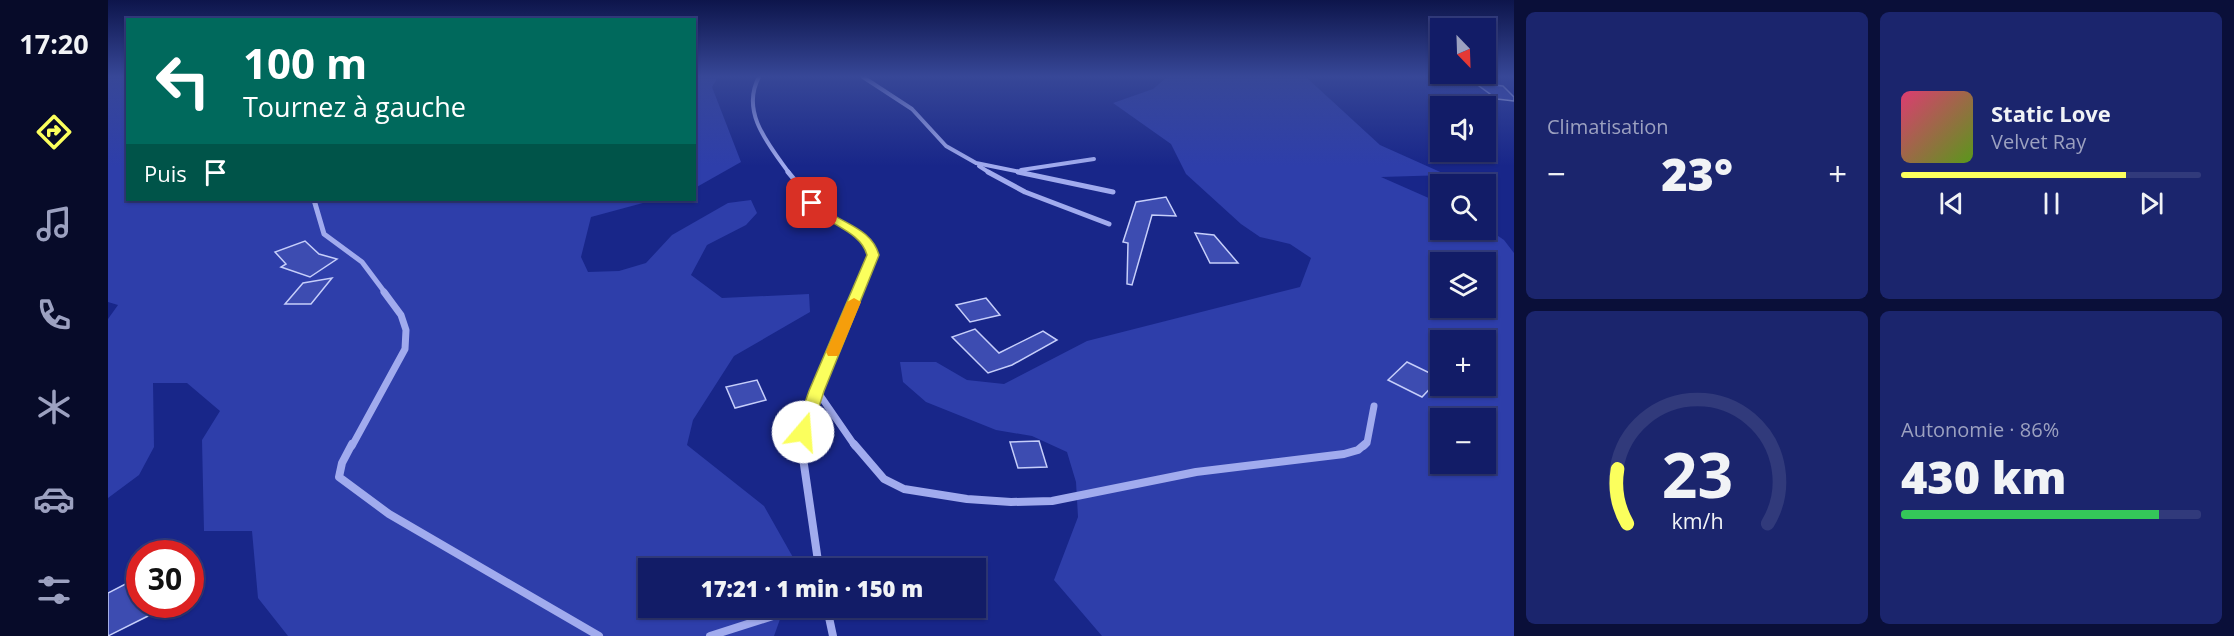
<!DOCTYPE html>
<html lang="fr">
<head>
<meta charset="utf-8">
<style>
  body { margin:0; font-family:"Open Sans",sans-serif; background:#1b256d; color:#f1f3f6; height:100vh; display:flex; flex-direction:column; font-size:22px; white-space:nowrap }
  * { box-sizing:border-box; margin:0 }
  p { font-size:20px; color:#9ca1c0 }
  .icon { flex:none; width:33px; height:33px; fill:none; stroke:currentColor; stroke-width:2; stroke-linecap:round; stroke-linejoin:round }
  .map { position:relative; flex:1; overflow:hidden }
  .drawer { display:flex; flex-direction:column; gap:12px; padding:12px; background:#0a0f39; width:720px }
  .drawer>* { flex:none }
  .guide { position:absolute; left:18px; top:18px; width:570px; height:183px; border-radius:0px; box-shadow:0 2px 4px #0004,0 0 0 2px #313a7b; background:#00695c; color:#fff; overflow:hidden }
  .needle { width:39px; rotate:157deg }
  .fabs { position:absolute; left:1322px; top:18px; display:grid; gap:12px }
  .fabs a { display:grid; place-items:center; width:66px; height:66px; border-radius:0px; background:#121c67; box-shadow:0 2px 4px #0004,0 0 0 2px #313a7b; font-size:30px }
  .speed { position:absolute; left:18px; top:540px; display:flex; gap:12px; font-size:30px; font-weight:700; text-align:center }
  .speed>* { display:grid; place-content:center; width:78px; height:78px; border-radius:50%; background:#121c67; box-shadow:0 2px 4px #0004,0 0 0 2px #313a7b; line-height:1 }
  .speed .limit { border:9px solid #d22; background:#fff; color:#111 }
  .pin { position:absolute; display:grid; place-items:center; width:51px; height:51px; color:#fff; margin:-26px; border-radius:12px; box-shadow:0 3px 9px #0006 }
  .me { position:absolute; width:66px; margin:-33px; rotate:18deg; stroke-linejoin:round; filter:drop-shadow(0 0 4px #0008) }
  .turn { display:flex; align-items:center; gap:21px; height:126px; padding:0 18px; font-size:27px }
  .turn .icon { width:78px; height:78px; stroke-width:2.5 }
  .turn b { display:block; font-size:42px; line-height:51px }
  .then { display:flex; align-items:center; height:57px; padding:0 18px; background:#0003; gap:12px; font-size:22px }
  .big { font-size:45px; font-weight:800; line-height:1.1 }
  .drawer .card { flex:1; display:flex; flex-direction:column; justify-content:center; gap:9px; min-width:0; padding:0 21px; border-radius:9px; background:#1b256d }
  .drawer .dial { align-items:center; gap:0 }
  .dial svg { height:156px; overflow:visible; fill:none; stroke:#313a7b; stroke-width:7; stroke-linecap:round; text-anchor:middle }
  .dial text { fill:#f1f3f6; stroke:none }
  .song { display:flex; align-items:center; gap:18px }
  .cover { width:72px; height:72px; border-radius:9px; background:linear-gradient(135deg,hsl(340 70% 55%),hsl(90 70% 35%)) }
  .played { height:6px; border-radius:3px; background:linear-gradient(90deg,#fbff5d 75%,#313a7b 75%) }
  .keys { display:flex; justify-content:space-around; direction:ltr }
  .heat { display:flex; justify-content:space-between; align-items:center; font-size:33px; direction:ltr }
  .charge { height:9px; border-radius:4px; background:linear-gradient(90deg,#34c759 86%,#313a7b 0) }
  .drawer .tiles { flex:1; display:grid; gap:12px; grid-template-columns:repeat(2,1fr) }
  .trip { position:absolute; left:530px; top:558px; width:348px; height:60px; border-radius:0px; background:#121c67; box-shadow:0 2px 4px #0004,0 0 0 2px #313a7b; font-weight:800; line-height:60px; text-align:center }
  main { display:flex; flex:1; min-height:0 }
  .tabs { display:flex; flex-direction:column; width:108px; justify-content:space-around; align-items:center; background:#070b29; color:#9ca1c0 }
  .tabs .icon { width:42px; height:42px }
  .tabs .selected { color:#fbff5d }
  .tabs b { font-size:27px; color:#f1f3f6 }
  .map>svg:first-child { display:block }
  .green { fill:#2e3eaa; fill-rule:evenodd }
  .building { fill:#3d4cb1; stroke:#c6cefa; stroke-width:1.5 }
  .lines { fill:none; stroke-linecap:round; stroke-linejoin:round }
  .minor-far3 { stroke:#a1abee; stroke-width:4 }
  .minor-far2 { stroke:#a1abee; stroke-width:5 }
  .minor-far1 { stroke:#a1abee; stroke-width:7 }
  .minor { stroke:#a1abee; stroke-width:8 }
  .route { fill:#fbff5d; stroke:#a3a63c; stroke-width:1.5 }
  .slow { fill:#f59e0b }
</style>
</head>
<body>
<main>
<nav class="tabs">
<b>17:20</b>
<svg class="icon selected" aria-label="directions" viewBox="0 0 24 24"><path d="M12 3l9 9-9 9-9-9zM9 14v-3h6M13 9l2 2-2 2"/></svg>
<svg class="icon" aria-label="music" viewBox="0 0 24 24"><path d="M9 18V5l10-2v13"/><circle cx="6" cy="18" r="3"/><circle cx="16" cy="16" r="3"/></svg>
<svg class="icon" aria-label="phone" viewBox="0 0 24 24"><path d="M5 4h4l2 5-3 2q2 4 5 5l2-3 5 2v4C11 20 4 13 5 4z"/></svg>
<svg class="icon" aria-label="climate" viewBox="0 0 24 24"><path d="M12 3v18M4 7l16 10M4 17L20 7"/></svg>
<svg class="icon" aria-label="car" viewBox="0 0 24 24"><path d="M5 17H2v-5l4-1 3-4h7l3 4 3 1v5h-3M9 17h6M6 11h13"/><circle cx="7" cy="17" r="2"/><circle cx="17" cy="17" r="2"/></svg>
<svg class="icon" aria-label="filters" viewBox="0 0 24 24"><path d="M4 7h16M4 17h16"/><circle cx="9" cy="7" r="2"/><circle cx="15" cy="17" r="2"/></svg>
</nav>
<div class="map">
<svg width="1406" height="636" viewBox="0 0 1406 636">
  <rect width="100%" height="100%" fill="#182689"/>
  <!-- green -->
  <g class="green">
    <polygon points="0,77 19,77 20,200 546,200 483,217 473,257 480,272 511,271 538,263 564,235 620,203 643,200 649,213 638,225 599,245 583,275 614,298 701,294 702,312 626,356 585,420 579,445 656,506 691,568 540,568 540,608 676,608 666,636 180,636 150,598 144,531 96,531 94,440 112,411 79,383 45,383 46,447 31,475 0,498 0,319 10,305 0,302"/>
    <polygon points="587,77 610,77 604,87 633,162 587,188"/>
    <path d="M1059,77h139l74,68 67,30 -66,2 59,26v27h45v-3l19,13 10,13v383h-412l-48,-56 24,-63 -2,-35 -9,-30 -35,-16 -36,-6 -70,-28 -23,-20 -3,-20h36l31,18 37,4 83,-43 213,-54 11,-29 -21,-14 -30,-7 -19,-13 -55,-50 -15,-30 -58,-41 40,-14zM1332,262h45v46h-45zM1332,340h45v46h-45zM1332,418h45v46h-45z"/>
  </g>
  <!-- building -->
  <g class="building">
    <polygon points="1367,83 1395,86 1406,97 1406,101 1389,99"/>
    <polygon points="1058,197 1068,216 1044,215 1024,285 1019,284 1020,243 1015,242 1028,202"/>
    <polygon points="1087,233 1106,235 1130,263 1102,263"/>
    <polygon points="197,241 211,254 229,259 202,277 173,267 178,264 167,252"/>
    <polygon points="224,278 203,304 177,304 195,283"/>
    <polygon points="878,298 892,315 862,322 848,305"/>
    <polygon points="867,329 891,353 935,331 949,340 904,365 880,373 844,337"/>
    <polygon points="1299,362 1332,378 1314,397 1280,380"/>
    <polygon points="649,380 658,400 627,408 618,387"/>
    <polygon points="931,441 939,467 910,468 902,442"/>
    <polygon points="27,579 32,592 32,604 36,604 40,616 0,636 0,593"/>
  </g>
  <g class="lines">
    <!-- minor-far3 -->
    <g class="minor-far3">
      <path d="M651,77c-19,35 10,68 30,96"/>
      <polyline points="755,77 804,109 838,146 868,163 917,173"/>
      <polyline points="871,166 882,173"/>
      <polyline points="913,170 986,159"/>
    </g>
    <!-- minor-far2 -->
    <g class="minor-far2">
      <polyline points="680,172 713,212 746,230 760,242 764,259 749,294"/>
      <polyline points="880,172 917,192 1001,224"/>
      <polyline points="910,172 1005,192"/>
      <polyline points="206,200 216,234 254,262 278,294"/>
    </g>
    <!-- minor-far1 -->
    <g class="minor-far1">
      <polyline points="709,391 747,446"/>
      <polyline points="244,446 297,349 298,330 293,315 276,292"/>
      <polyline points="693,446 709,391 750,292"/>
      <polyline points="1256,446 1259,443 1266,406"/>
    </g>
    <!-- minor -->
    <g class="minor">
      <polyline points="244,444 234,463 231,477 281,514 491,636"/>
      <polyline points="693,444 711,568"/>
      <polyline points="746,444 776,479 796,489 859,499 903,502 944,501 1088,472 1236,454 1250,450 1257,444"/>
      <polyline points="719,608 725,636"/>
      <polyline points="602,636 690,608"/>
    </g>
  </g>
  <!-- sky -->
  <linearGradient id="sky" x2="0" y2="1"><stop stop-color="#0d154b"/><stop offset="0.46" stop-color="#374797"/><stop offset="1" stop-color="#374797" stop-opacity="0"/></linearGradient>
  <rect width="1406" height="166" fill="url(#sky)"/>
  <!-- route -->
  <path class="route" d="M704,200c7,2 9,8 15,11 20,14 45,19 52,44l-55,136 -13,41 -2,5h-11l-3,-5 14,-41 58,-136c-7,-26 -44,-31 -60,-52z"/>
  <!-- slow -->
  <polygon class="slow" points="746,298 753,302 732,352 730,356 720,356 718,352 739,302"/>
</svg>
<div class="fabs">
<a><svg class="needle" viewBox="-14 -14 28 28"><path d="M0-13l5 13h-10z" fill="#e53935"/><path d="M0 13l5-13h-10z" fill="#9ca1c0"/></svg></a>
<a><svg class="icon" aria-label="sound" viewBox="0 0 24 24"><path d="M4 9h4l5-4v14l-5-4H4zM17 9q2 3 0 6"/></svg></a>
<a><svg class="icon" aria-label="search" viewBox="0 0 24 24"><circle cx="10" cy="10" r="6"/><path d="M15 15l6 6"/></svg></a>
<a><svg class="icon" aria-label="layers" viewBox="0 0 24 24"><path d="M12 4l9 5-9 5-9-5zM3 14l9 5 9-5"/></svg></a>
<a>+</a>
<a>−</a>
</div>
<div class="speed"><div class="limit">30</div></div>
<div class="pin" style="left:704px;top:203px;background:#d93025"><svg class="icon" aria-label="arrive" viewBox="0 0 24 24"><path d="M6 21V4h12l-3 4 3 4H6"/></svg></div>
<svg class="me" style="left:695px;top:432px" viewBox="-20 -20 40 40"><circle r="19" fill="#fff"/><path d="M0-13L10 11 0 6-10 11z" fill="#fbff5d"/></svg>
<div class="trip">17:21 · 1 min · 150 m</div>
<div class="guide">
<div class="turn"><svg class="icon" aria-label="left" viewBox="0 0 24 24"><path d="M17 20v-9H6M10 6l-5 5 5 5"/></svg><div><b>100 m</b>Tournez à gauche</div></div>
<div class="then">Puis<svg class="icon" aria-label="arrive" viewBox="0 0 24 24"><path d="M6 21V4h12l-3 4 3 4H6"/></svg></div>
</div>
</div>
<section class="drawer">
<div class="tiles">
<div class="card"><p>Climatisation</p>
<div class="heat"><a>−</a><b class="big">23°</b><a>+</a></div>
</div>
<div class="card">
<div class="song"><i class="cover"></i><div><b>Static Love</b><p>Velvet Ray</p></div></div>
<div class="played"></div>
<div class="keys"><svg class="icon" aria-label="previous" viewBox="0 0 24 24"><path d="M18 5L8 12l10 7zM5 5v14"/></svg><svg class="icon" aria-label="pause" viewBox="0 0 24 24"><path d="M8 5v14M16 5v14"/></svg><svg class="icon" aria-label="next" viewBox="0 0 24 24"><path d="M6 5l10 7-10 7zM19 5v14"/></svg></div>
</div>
<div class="card dial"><svg viewBox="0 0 100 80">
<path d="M14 69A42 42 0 1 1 86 69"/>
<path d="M14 69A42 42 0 0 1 9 41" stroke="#fbff5d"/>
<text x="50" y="56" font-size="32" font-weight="700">23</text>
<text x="50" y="72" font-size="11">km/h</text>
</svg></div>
<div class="card"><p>Autonomie · 86%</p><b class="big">430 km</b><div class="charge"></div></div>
</div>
</section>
</main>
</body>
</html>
